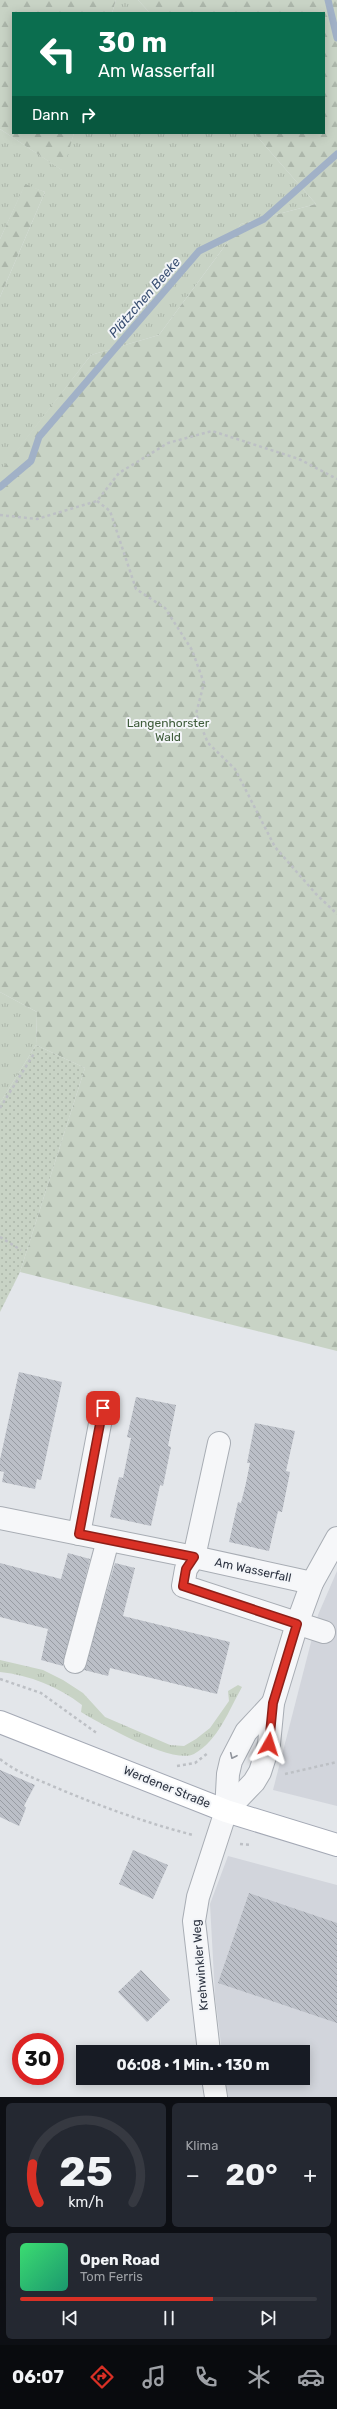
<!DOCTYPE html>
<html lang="de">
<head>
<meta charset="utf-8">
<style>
  body { margin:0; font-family:Rubik,sans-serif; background:#242831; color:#f1f3f6; height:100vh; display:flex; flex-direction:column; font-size:15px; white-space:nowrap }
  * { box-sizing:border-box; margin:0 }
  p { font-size:13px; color:#9ea1a6 }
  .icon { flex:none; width:22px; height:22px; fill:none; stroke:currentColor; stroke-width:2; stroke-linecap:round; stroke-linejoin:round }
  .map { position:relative; height:2097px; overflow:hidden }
  .sheet { display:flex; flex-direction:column; gap:6px; padding:6px; background:#0d0f14; flex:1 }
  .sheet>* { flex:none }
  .hud { position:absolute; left:12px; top:12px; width:313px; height:122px; border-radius:0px; box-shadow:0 2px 10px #0003; background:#0b6e4f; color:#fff; overflow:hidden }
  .speed { position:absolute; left:12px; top:2033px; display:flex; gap:8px; font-size:20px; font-weight:700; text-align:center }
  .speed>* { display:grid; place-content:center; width:52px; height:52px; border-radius:50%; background:#171b24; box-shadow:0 2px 10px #0003; line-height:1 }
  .speed .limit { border:6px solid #d22; background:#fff; color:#111 }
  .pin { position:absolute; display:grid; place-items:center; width:34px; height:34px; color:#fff; margin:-17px; border-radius:8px; box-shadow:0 2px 6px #0006 }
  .me { position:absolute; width:44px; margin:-22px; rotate:6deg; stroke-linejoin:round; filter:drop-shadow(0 0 3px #0008) }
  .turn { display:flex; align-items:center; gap:14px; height:84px; padding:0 20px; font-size:18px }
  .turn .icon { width:52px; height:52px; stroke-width:2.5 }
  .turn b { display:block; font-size:28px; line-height:34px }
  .then { display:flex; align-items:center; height:38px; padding:0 20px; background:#0003; gap:8px; font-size:15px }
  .big { font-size:30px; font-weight:700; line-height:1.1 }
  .sheet .widget { flex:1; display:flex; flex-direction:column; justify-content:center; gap:6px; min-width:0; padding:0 14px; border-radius:6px; background:#242831 }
  .sheet .dial { align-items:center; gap:0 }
  .dial svg { height:104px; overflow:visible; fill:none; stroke:#363941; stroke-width:7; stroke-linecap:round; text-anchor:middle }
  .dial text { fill:#f1f3f6; stroke:none }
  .song { display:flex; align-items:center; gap:12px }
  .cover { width:48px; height:48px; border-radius:6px; background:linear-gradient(135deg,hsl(140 70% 55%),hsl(160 70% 35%)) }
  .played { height:4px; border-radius:2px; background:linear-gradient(90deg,#d93025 65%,#363941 65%) }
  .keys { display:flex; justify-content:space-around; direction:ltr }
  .heat { display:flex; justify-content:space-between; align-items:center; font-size:22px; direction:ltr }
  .sheet .tiles { flex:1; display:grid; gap:6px; grid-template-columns:1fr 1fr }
  .widget:last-child { grid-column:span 2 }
  .trip { position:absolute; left:76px; top:2045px; width:234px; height:40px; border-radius:0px; background:#171b24; box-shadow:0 2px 10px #0003; font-weight:700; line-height:40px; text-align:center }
  .menu { display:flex; height:64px; justify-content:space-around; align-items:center; background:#090b0e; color:#9ea1a6 }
  .menu .icon { width:28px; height:28px }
  .menu .current { color:#d93025 }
  .menu b { font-size:18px; color:#f1f3f6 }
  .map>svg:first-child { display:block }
  .built { fill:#d2d5dc }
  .grass { fill:url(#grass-tufts) }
  .forest { fill:url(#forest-firs) }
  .garden { fill:url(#garden-dots) }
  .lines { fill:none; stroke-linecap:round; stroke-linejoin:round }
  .stream { stroke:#a1b1c7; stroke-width:7 }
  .building { fill:url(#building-back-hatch) }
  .minor-casing { stroke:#a8adb4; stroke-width:24 }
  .major-casing { stroke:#a4a9b5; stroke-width:24 }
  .path { stroke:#bdc0c5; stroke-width:2.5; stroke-dasharray:3 3; stroke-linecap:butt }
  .minor { stroke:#f6f7f9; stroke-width:22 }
  .major { stroke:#fff; stroke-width:22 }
  .oneway { stroke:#91959d }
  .route-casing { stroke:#8d1f18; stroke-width:10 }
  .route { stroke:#d93025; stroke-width:7 }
  .labels { text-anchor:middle; stroke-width:4; stroke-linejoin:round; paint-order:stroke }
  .park-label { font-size:12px; fill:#3f5c3b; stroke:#f3f5f8 }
  .street-label { font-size:12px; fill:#2c3341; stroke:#f3f5f8 }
  .water-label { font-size:13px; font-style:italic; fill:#394f72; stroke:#f3f5f8 }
</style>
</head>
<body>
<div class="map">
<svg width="337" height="2097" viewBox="0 0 337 2097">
  <defs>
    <pattern id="grass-tufts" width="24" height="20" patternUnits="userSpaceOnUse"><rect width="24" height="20" fill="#c8d3c5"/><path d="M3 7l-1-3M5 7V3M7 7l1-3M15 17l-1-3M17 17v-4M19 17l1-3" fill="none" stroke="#acb6aa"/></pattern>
    <pattern id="forest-firs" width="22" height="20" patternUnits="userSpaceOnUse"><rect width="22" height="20" fill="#c8d3c5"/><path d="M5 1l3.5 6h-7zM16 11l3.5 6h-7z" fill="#acb6aa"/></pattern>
    <pattern id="garden-dots" width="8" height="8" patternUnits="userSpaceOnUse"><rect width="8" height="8" fill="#c8d3c5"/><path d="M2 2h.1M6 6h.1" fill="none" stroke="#acb6aa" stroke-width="1.8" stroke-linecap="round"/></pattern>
    <pattern id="building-back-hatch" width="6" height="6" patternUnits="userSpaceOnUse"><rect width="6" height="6" fill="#bbbfc7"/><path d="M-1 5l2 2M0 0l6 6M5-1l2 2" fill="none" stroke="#989ca3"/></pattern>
  </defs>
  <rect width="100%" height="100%" fill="#e3e6ea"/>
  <!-- built -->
  <g class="built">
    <polygon points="337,1571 337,1806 273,1790 318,1615"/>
    <polygon points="228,1856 337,1885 337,2097 227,2097 225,2078 303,2078 303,2052 222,2052 215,1996 210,1904"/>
  </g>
  <!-- grass -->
  <g class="grass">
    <polygon points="116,0 138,0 150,13 112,13"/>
    <polygon points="0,129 62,170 74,133 254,133 316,204 241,224 159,335 91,355 3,469 0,468 0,297 45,192 25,185 0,239"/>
    <polygon points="0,992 37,1012 36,1045 0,1103"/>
    <path d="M0,1660l43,10 20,10 20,13 22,24 65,28 14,1 12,-7 14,-11 19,-27 -1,-10 10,-6 4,2c-13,23 -24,54 -48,67 -21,11 -93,-30 -113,-42l1,-7c-23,-18 -52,-30 -82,-33z"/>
  </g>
  <!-- forest -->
  <g class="forest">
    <polygon points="0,0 116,0 112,13 13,13 13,133 74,133 63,171 0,129"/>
    <polygon points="138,0 337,0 337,1351 20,1272 85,1068 36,1045 37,1012 0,992 0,468 3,468 91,355 159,335 241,224 316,204 254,133 324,133 324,13 150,13"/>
    <polygon points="25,184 45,192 0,297 0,239"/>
  </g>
  <!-- garden -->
  <polygon class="garden" points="36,1045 85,1068 20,1272 0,1312 0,1103"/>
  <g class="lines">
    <!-- stream -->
    <g class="stream">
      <polyline points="328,0 337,38"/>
      <polyline points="0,487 31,461 39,437 199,251 264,219 337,154"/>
    </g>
  </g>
  <!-- building -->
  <g class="building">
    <polygon points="19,1372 62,1382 41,1480 37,1479 35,1489 2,1482 4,1472 0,1471 0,1460"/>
    <polygon points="136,1397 176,1405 168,1446 171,1447 163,1486 160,1485 151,1526 110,1517 119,1477 123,1478 131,1438 127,1437"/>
    <polygon points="255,1423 295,1431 286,1471 290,1472 282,1512 278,1511 269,1551 229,1542 238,1502 241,1503 246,1483 250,1463 247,1463"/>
    <polygon points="68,1553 90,1559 63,1666 41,1660 48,1629 0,1617 0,1563 61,1579"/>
    <polygon points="115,1563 135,1568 123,1616 230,1642 217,1694 110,1668 108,1676 84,1670"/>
    <polygon points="0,1770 35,1785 24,1806 26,1808 19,1826 0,1817"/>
    <polygon points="133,1850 168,1865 153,1899 119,1884"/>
    <polygon points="249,1893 337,1923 337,2023 218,1983"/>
    <polygon points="141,1970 170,2000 147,2022 118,1992"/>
  </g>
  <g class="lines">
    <!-- minor casing -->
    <g class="minor-casing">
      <g id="minor">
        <polyline points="219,1443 194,1557 186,1569 183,1586 324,1632"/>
        <polyline points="0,1518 194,1557 312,1583"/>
        <polyline points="79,1534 103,1408"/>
        <polyline points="75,1662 108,1540"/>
        <polyline points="226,1811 254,1782 260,1772 269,1744 273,1703 297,1624 312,1583 337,1538"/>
        <polyline points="209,2052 194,1921 198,1897 226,1811 228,1774 231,1761 246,1732 273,1703"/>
        <polyline points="213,2078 216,2097"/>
      </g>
    </g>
    <!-- major casing -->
    <g class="major-casing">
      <polyline id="major" points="0,1722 226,1811 337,1845"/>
    </g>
    <!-- path -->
    <g class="path">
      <polyline points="97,501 110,511 136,589 165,608 192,650 204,683 196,714 208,743 235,769 275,847 316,894 337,914"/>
      <polyline points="0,515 37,519 97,501 119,473 168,443 212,431 299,459 337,479"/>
      <polyline points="0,1108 35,1052"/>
      <polyline points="0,1237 21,1250"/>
      <polyline points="0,1679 41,1693 98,1734"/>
      <path d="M0,1759c17,14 37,20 57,29 45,19 90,35 136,47"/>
      <polyline points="177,1766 195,1763 208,1753"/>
      <polyline points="285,1774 337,1762"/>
      <polyline points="240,1844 251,1845"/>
    </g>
    <!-- minor -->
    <use href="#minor" class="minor"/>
    <!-- major -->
    <use href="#major" class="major"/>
  </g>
  <!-- one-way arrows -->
  <defs><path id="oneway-chevron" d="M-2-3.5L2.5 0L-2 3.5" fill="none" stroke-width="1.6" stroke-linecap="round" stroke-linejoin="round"/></defs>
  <use class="oneway" href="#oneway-chevron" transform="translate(233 1756) rotate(115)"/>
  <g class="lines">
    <!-- route casing -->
    <g class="route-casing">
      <polyline id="route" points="103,1408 79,1534 194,1557 186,1569 183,1586 297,1624 273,1703 269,1744"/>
    </g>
    <!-- route -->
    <use href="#route" class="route"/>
  </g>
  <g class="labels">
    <!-- park labels -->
    <g class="park-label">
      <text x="168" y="727">Langenhorster<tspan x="168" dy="14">Wald</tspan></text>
    </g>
    <!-- street labels -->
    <g class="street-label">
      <text transform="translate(253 1570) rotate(12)" y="4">Am Wasserfall</text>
      <text transform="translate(167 1787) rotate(22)" y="4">Werdener Straße</text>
      <text transform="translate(200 1965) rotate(-95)" y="4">Krehwinkler Weg</text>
    </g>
    <!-- water labels -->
    <g class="water-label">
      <text transform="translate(144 297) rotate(-49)" y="5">Plätzchen Beeke</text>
    </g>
  </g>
</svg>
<div class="speed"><div class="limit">30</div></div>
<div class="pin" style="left:103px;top:1408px;background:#d93025"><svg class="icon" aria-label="arrive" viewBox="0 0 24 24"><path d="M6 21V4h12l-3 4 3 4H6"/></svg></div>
<svg class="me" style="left:269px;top:1744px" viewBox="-20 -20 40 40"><path d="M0-17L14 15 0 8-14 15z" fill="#d93025" stroke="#fff" stroke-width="4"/></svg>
<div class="trip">06:08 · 1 Min. · 130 m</div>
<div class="hud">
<div class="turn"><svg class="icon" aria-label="left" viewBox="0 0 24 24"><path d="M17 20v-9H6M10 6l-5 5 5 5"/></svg><div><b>30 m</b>Am Wasserfall</div></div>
<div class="then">Dann<svg class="icon" aria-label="right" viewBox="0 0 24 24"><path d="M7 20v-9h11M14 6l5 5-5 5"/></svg></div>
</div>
</div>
<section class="sheet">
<div class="tiles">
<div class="widget dial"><svg viewBox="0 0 100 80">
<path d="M14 69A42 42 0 1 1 86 69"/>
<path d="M14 69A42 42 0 0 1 9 39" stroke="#d93025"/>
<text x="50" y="56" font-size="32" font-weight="700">25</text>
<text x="50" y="72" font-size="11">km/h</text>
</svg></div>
<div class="widget"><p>Klima</p>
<div class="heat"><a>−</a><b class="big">20°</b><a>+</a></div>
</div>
<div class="widget">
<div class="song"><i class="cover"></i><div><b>Open Road</b><p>Tom Ferris</p></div></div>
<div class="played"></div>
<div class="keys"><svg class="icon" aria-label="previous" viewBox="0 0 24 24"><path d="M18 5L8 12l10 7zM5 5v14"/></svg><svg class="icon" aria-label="pause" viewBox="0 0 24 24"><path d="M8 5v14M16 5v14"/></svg><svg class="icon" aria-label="next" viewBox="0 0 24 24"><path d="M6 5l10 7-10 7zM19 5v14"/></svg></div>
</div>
</div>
</section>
<nav class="menu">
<b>06:07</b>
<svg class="icon current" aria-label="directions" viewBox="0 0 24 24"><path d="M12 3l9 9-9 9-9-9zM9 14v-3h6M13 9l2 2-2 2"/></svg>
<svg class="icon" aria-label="music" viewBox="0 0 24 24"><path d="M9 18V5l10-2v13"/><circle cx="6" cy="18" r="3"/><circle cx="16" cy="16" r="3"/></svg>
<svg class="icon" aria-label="phone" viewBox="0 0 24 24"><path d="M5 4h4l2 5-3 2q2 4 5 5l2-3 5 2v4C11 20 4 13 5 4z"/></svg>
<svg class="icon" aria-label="climate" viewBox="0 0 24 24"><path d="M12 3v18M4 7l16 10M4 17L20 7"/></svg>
<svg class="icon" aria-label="car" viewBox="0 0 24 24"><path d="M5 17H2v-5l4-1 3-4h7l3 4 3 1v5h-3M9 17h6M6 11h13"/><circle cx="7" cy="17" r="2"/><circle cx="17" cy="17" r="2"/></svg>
</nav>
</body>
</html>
